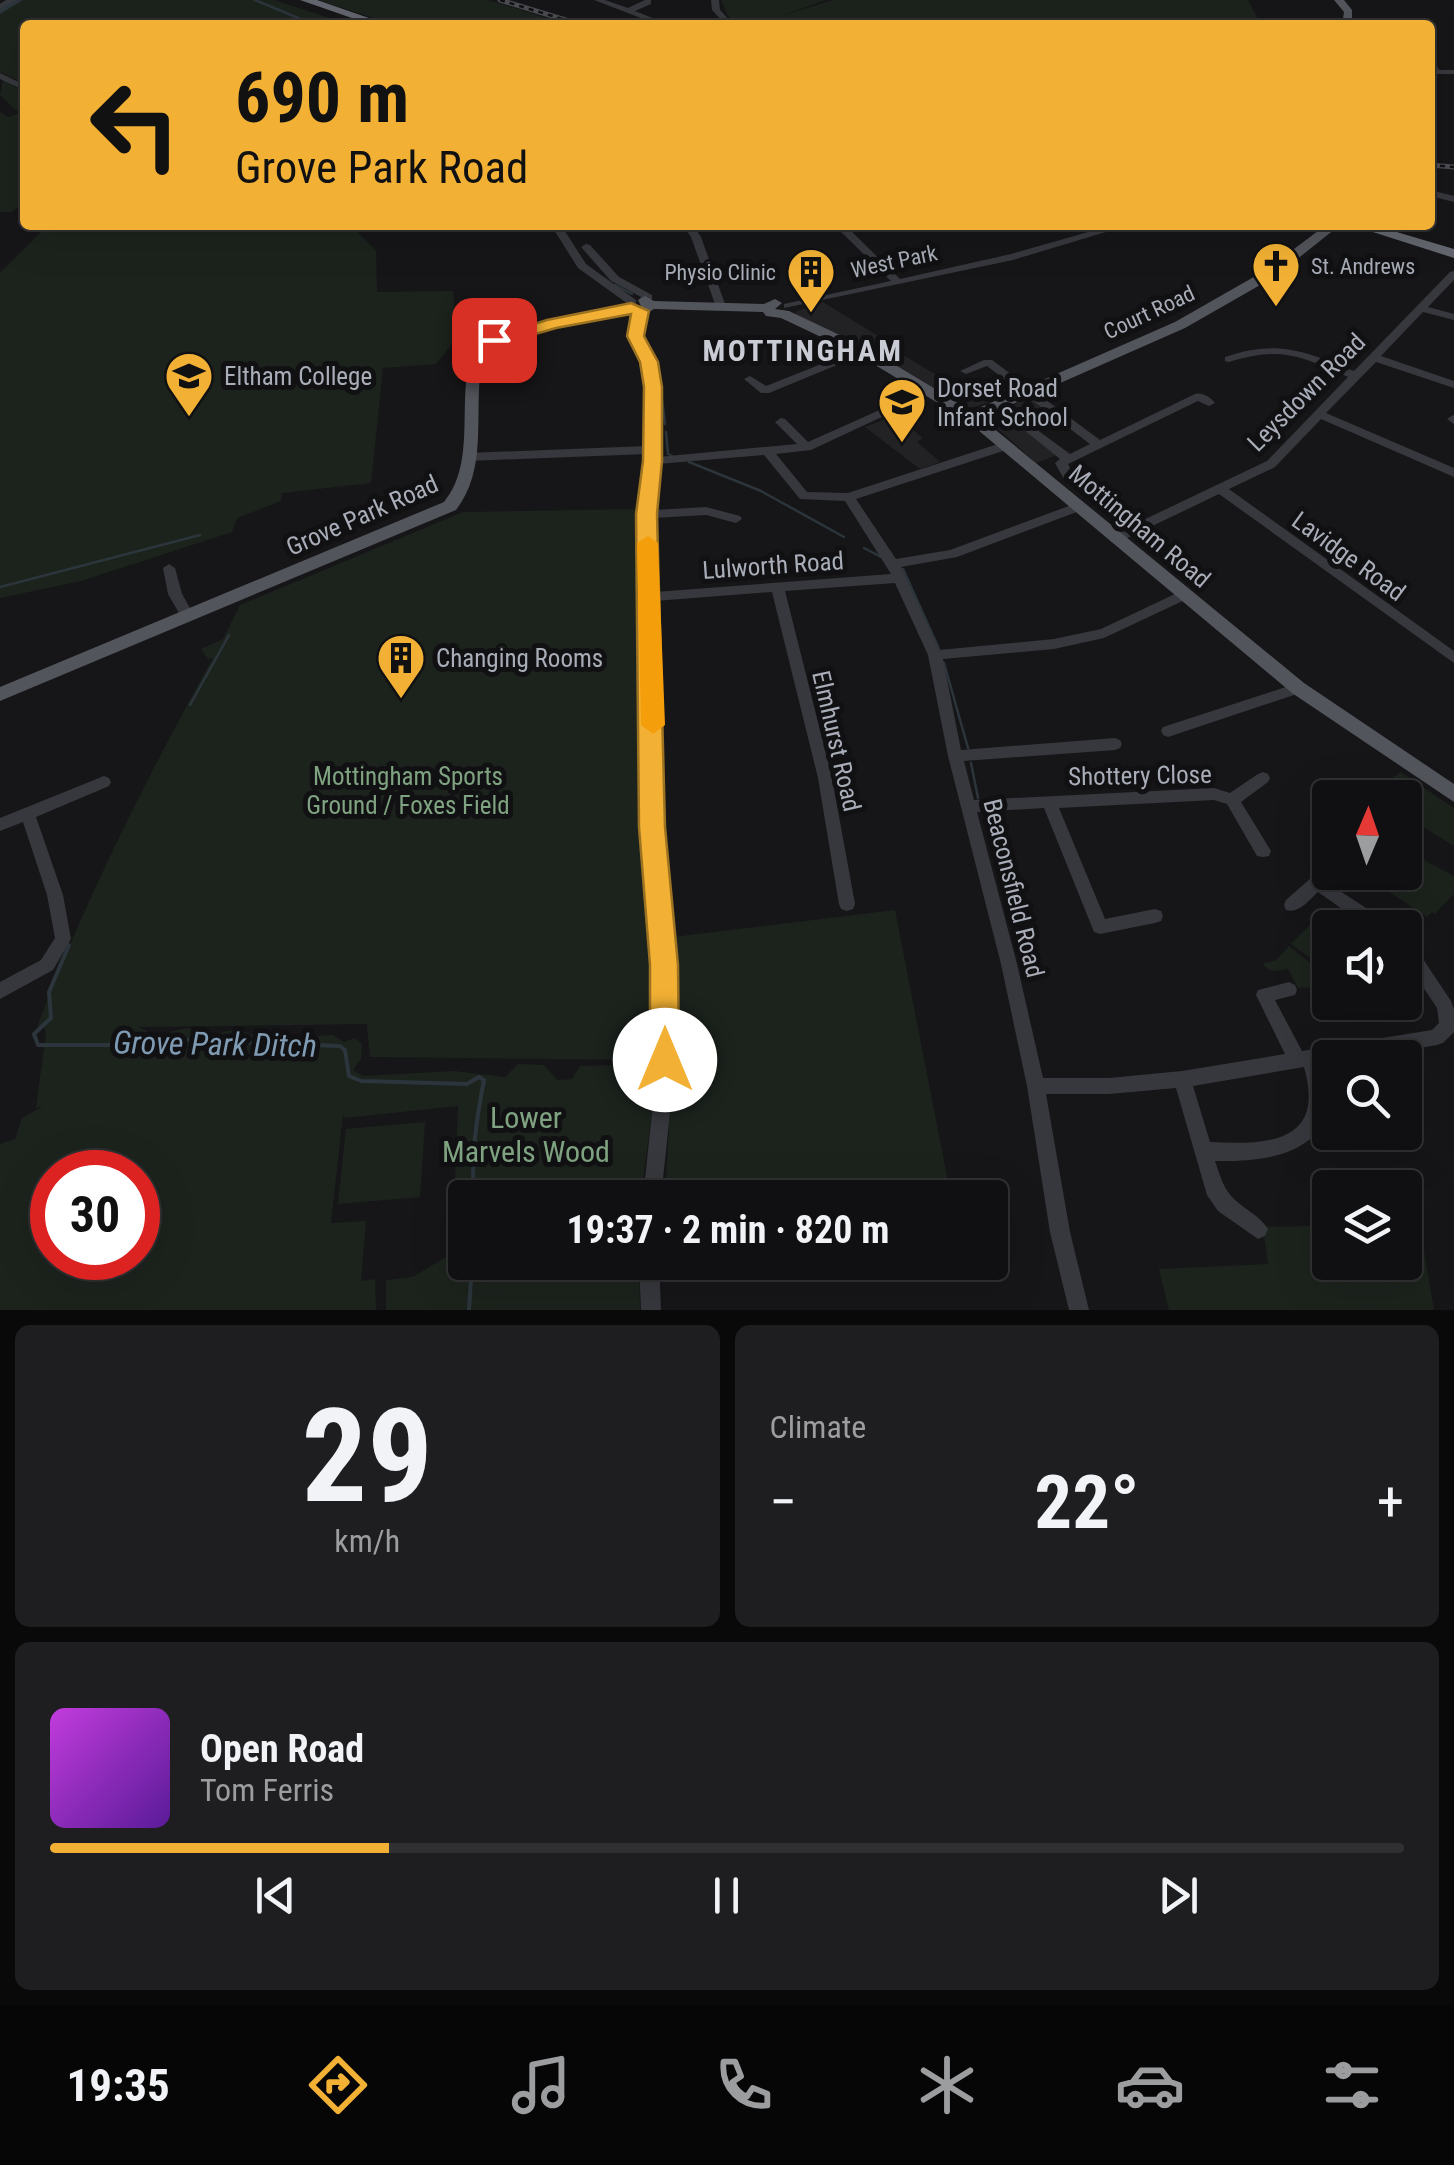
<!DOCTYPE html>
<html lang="en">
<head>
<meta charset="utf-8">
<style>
  body { margin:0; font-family:"Roboto Condensed",sans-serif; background:#1e1e20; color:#f1f3f6; height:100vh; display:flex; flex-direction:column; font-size:38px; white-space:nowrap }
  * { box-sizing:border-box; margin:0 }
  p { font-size:32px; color:#9c9d9f }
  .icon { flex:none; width:55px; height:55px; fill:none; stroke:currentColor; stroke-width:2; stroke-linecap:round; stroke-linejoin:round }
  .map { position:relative; height:1310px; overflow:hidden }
  .panel { display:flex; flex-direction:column; gap:15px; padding:15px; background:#09090a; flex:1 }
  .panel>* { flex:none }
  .guide { position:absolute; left:20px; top:20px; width:1415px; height:210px; border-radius:10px; box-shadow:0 10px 40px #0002,0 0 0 2px #303032; background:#f2b134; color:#111; overflow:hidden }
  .needle { width:65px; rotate:2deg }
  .controls { position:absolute; left:1312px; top:780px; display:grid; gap:20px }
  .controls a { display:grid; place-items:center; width:110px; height:110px; border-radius:10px; background:#101012; box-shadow:0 10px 40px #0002,0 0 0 2px #303032; font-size:50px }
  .speed { position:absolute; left:30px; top:1150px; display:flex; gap:20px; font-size:50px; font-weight:700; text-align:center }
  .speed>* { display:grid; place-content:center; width:130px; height:130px; border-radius:50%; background:#101012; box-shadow:0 10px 40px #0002,0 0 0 2px #303032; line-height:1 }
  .speed .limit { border:15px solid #d22; background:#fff; color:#111 }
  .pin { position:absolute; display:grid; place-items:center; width:85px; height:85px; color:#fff; margin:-42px; border-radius:20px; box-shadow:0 5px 15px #0006 }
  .me { position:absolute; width:110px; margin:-55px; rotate:0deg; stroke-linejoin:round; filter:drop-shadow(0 0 8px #0008) }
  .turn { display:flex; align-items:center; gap:35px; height:210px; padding:0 50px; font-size:45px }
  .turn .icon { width:130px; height:130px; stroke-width:2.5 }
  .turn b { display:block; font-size:70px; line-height:85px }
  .big { font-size:75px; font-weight:700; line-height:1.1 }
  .panel .tile { flex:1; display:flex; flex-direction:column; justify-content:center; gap:15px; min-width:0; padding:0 35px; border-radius:15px; background:#1e1e20 }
  .panel .dial { align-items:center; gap:0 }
  .dial b { font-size:130px; line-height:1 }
  .song { display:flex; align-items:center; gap:30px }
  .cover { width:120px; height:120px; border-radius:15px; background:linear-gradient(135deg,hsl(290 70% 55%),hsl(270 70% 35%)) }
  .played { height:10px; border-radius:5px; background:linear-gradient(90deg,#f2b134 25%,#303032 25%) }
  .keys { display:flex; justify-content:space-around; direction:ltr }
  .heat { display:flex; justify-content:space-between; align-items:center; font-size:55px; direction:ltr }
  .panel .tiles { flex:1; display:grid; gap:15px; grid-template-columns:1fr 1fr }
  .tile:last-child { grid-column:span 2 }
  .trip { position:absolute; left:448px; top:1180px; width:560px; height:100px; border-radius:10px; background:#101012; box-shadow:0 10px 40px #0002,0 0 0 2px #303032; font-weight:700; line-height:100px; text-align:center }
  .tab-bar { display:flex; height:160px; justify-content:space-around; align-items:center; background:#060607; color:#9c9d9f }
  .tab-bar .icon { width:70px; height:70px }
  .tab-bar .active { color:#f2b134 }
  .tab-bar b { font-size:45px; color:#f1f3f6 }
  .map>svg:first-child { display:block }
  .built { fill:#222225 }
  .green { fill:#1c231d; fill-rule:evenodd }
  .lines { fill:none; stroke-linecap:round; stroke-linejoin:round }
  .stream-far1 { stroke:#2c353c; stroke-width:2.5 }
  .stream { stroke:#2c353c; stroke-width:4 }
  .river { fill:#2c353c; fill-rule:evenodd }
  .minor { fill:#37383d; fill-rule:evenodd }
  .major { fill:#53555c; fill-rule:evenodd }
  .highway { fill:#63666e; fill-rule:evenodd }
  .rail-casing { stroke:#4a4c52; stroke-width:5 }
  .rail { stroke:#111113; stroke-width:2.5; stroke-dasharray:5; stroke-linecap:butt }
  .route { fill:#f2b134; stroke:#9d7322; stroke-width:2.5 }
  .slow { fill:#f59e0b }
  .labels { text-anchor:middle; stroke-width:10; stroke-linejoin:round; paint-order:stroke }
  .far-street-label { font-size:22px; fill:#a8adb8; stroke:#111113 }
  .far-poi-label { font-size:22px; fill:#a8adb8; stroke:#111113; text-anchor:start }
  .poi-label { font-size:25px; fill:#a8adb8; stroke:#111113; text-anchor:start }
  .street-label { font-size:25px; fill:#a8adb8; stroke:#111113 }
  .park-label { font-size:25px; fill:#7fa381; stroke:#111113 }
  .far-district-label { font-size:30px; font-weight:bold; letter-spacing:2.5px; fill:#c9ccd4; stroke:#111113 }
  .near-park-label { font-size:30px; fill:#7fa381; stroke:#111113 }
  .near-water-label { font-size:32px; font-style:italic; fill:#7f9bb3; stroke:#111113 }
</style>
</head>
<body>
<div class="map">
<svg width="1454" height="1310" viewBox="0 0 1454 1310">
  <rect width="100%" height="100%" fill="#161618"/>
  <!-- built -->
  <g class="built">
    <polygon points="823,302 883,339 867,349 798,318 795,312"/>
    <polygon points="883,343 970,395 1008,378 1025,390 968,409 869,351"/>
    <polygon points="1029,397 1046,409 1019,423 1057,455 1036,463 987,419"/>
    <polygon points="886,419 906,433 913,430 923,438 917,442 940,462 920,469 865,427"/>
  </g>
  <!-- green -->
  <g class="green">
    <polygon points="15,0 274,0 351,25 25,25 25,84 0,72 0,11"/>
    <polygon points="318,0 488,0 570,25 395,25"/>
    <polygon points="721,0 826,0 781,16 833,0 1248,0 1261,25 738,25 728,16"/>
    <polygon points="3,80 25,93 25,166 21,168 25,200 12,212 0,212 0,112 9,117 19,113 0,95"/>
    <polygon points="48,225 350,225 376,251 377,292 453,291 457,338 436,364 383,368 371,483 282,493 281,501 237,518 232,532 81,581 0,598 0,273"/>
    <path d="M639,509l3,342 14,91 -6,118 -280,-3 -3,-33 -229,3 17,8 32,-7 20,8 31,-7 27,10 68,-4 11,7 11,-4 7,6 -1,15 -8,11 10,6 91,-5 51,6 13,-13 26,1 13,15 15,-1 8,-13 73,-2 4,8 -16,125 -176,1v64l174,1 1,47h-254v-30l27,-3 44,-27 -3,-43 4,-101 -114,12 -1,-4 -12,109 35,-2 -5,60 14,-2 1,31h-376v-166l15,-5 7,-21 21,-12 -7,2 10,-75 -2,-6h-7c48,-128 110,-250 176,-369l-5,1 -7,-10 22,-10 17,-34 223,-93zM52,1172h86v86h-86z"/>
    <polygon points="1400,772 1454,808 1454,846 1405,816 1405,798 1370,797"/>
    <polygon points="1405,850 1454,876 1454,894 1435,914 1432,912 1427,917 1361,873 1405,872"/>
    <polygon points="895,910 951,1197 665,1198 673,1053 673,937"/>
    <polygon points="1311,924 1330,938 1330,982 1321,966 1291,944"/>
    <path d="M1289,946l29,23 10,18 -30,1 -10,-19c-11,2 -21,4 -25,-6l12,-2z"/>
    <polygon points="425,1122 420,1197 338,1204 346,1129"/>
    <polygon points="1405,1210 1417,1210 1434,1310 1169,1310 1159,1269 1268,1264 1263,1227 1313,1226 1310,1214 1330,1213 1330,1262 1405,1262"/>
  </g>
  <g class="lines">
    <!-- stream-far1 -->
    <g class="stream-far1">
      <polyline points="255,0 315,25"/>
      <polyline points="615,285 632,294"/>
      <polyline points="658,365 665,424"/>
      <polyline points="666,432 668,454 672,456"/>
      <polyline points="689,462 761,491 844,537"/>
      <polyline points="864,548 883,558"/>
      <polyline points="903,569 939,649"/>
      <polyline points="0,587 200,535"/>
      <polyline points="944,663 968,748"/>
      <polyline points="190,705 229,635"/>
      <polyline points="971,763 978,798"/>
    </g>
    <!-- stream -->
    <g class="stream">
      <path d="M69,945l-20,47 2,26 -17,16 4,11h70l49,-6 183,7 5,4 4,26 12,5 106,3 12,-7 5,3c-8,41 -13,77 -10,118"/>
      <polyline points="469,1310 472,1262"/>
    </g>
    <!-- river -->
    <polygon class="river" points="11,0 23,0 0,14 0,7"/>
    <!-- minor -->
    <g class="minor">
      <polygon points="6,0 15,0 0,9 0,4"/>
      <polygon points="594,0 605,0 628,8 645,0 651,0 651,4 635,11 670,25 659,25"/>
      <polygon points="711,0 719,0 720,10 734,25 726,25 712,10"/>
      <polygon points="1430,58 1433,58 1439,70 1454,70 1454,74 1430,74"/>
      <polygon points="0,73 25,85 25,91 0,79"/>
      <polygon points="1430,190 1454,196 1454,202 1430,196"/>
      <polygon points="551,225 561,225 586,264 636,300 636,304 628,304 578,268"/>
      <polygon points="683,225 693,225 701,237 725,304 724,306 716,306 715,304 691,237"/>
      <polygon points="834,225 845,225 900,279 1011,254 1113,225 1129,225 1013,260 784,308 784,304 891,281"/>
      <polygon points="586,244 590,245 619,277 652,295 652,299 648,302 640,302 639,300 641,297 611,281 581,247"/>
      <path d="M1454,271v9l-26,27 26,7v6l-31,-8 -42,44 73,25v7l-78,-26 -50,51 128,55v9l-133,-58 -46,48 -46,22 225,162v12l-235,-169 -100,48h-8l-2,-3 18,-11 -63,-49 -9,-16 5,-4 -42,-34 27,-15 -58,-44 -21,8 -6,-3 24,-11h8l108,80 95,-46c7,-2 15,3 20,9l-6,3 -11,-5 -130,63 5,10 64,49 130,-62 81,-84c-49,-21 -65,-31 -119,-15l-4,-1v-4c53,-18 79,-6 129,14l96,-99zM1052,415l38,29 -20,10 -38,-28z"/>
      <path d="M641,308l5,3 -5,24 14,27 4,25 -1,70 139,-13 -22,-22 6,-4 4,1 23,23 121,-54 4,1v4l-122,57 -35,4 31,38 41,1 153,-50h8l2,3 -2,3 -153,50 40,60 54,-9 124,-46h8l2,3 -2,3 -125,47 -56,10 38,83 115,-11 47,-10 78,-37h10l2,3 -2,3 -85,40 -50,11 -111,10 18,91 154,-12 5,2 2,4 -2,4 -5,2 -151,11 10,39 240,-12 16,5 28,-19 5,-2 5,2 2,4 -2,4 -27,20 30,49 -2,5 -6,1 -6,-1 -30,-52 -13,-4 -155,8 46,111 50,-10 6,2 2,5 -2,5 -6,2 -55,11 -6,-2 -2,-5 -48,-119 -67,4 40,152 26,114h66l73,-7 103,-17 -29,-59 2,-5 31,-8 6,3 2,5 -2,5 -20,5 27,51 130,-21 7,-7 -2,-15 -32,-48v-21l6,2 40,60 3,8v23l-11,11 -6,2 -75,13h-32v5l-9,1c4,15 10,31 6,46 -10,48 -73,52 -112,51 5,14 8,28 20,39 11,10 25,16 33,29l-3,7 -7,3 -40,-28 -11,-16 -31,-107 -67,6h-63l24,138 19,78h-20l-19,-78 -23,-146 -26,-122 -53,-208 -20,-101 -33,-72 -110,8 47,187 23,126 -2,5 -6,2 -6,-2 -2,-5 -21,-126 -46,-186 -117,9 5,226 12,138 1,119 -12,114h-18l12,-114 1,-119 -12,-138 -3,-313 6,-60 -179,7 -6,-4 6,-4 179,-7v-59l-4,-25 -12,-27 5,-24zM764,455l36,44 45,2 46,73 -236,18 -2,-74 53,-3 30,8 6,-4 -2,-3 -34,-9 -52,3 4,-46zM1304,1067c22,76 -36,78 -94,75l-17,-56z"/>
      <polygon points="862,348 866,349 866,353 769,393 761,393 744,379 750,376 766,386"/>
      <polygon points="1453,415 1454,416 1454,424 1447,419"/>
      <polygon points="169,564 175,568 182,594 195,617 193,620 183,620 168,594 163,568"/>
      <polygon points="1298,683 1303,684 1305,688 1303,692 1168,737 1163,735 1161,731 1163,727"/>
      <polygon points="104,776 109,778 111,782 109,786 36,817 63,895 71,939 53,970 0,999 0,982 41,960 55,938 47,895 23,822 0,831 0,818"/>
      <path d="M1317,876l72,47 2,5h-22l-51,-36c-9,8 -19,22 -32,18l-2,-5 2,-5 25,-22z"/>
      <polygon points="639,1262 659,1262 661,1310 641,1310"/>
    </g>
    <!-- major -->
    <g class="major">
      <polygon points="1334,0 1344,0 1352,10 1352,25 1342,25 1344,12"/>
      <path d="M1326,225h14l-64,51 -91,52 -204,90 323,265 150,101v18l-162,-109 -326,-273 -109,-66 -76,-36 -15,-2 -3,-4 -109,-3 -10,6 -13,-3 -112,22 -33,18 -5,15c-7,49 7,102 -25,143l-456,191v-14l444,-185c34,-41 11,-104 29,-152l37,-22 121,-24 10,2 -3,-6 7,-4 9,5 110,3 11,-5 7,4 -7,6 14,2 78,37 105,63 203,-89 91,-52z"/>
    </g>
    <!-- highway -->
    <g class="highway">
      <polygon points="300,0 317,0 389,25 372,25"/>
      <polygon points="1351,225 1373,225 1454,249 1454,258"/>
    </g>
    <!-- rail casing -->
    <g class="rail-casing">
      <g id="rail">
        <polyline points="500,0 582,25"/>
        <polyline points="1430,165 1454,167"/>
      </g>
    </g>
    <!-- rail -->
    <use href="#rail" class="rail"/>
  </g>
  <!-- route -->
  <polygon class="route" points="631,303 649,311 644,336 658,362 662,387 662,461 657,514 665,827 678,965 679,1060 675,1069 665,1073 654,1069 650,1060 650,965 639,827 636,514 643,461 644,387 640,362 627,336 631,314 556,328 494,346 485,340 547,320"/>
  <!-- slow -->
  <polygon class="slow" points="648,536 658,543 665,725 653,734 641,725 637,543"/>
  <!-- icons -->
  <defs>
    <g id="church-pin" transform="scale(2.5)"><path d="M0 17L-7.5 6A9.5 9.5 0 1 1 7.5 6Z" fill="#f2b134" stroke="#111113"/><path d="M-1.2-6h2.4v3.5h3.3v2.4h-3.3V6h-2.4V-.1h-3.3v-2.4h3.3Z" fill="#111"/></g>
    <g id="building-pin" transform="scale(2.5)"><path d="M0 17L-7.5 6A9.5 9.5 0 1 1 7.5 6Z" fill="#f2b134" stroke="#111113"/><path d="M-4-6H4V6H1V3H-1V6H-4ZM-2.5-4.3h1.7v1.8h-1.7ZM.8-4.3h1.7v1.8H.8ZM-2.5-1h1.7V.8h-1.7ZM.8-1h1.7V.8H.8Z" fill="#111"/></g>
    <g id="school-pin" transform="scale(2.5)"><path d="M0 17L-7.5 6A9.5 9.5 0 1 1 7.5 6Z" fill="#f2b134" stroke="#111113"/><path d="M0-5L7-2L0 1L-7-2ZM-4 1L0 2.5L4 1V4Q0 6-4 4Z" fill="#111"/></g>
  </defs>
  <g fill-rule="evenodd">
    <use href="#church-pin" x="1276" y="266"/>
    <use href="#building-pin" x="811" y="272"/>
    <use href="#school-pin" x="189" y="376"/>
    <use href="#school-pin" x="902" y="402"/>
    <use href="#building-pin" x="401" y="658"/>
  </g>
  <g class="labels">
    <!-- far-street labels -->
    <g class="far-street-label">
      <text transform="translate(894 261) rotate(-12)" y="8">West Park</text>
      <text transform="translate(1149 312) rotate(-25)" y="8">Court Road</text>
    </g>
    <!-- far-poi labels -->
    <g class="far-poi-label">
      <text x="1311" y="274">St. Andrews</text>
      <text x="776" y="280" text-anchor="end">Physio Clinic</text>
    </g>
    <!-- poi labels -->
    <g class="poi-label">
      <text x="224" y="385">Eltham College</text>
      <text x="937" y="397">Dorset Road<tspan x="937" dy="29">Infant School</tspan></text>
      <text x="436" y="667">Changing Rooms</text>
    </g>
    <!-- street labels -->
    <g class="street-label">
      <text transform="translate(1306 392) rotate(-45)" y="9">Leysdown Road</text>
      <text transform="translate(362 515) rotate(-24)" y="9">Grove Park Road</text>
      <text transform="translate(1140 526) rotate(40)" y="9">Mottingham Road</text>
      <text transform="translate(1349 556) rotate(36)" y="9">Lavidge Road</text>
      <text transform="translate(773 565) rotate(-4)" y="9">Lulworth Road</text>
      <text transform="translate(837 741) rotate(77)" y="9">Elmhurst Road</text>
      <text transform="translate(1140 775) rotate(-1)" y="9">Shottery Close</text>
      <text transform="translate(1014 888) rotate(76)" y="9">Beaconsfield Road</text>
    </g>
    <!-- park labels -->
    <g class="park-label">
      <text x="408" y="785">Mottingham Sports<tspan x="408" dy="29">Ground / Foxes Field</tspan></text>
    </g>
    <!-- far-district labels -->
    <g class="far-district-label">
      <text x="803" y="361">MOTTINGHAM</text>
    </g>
    <!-- near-park labels -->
    <g class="near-park-label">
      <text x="526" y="1128">Lower<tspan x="526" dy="34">Marvels Wood</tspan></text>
    </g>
    <!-- near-water labels -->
    <g class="near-water-label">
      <text transform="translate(215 1044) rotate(1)" y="11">Grove Park Ditch</text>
    </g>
  </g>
</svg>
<div class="controls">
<a><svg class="needle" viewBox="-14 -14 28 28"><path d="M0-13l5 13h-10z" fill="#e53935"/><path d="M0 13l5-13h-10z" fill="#9c9d9f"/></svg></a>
<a><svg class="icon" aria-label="sound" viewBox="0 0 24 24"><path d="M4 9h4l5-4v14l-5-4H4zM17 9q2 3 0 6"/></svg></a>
<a><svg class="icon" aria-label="search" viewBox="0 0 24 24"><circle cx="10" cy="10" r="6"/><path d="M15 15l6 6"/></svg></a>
<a><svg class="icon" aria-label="layers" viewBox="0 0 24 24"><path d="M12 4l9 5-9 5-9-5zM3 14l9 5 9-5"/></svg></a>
</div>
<div class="speed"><div class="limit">30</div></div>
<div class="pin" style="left:494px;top:340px;background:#d93025"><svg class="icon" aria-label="arrive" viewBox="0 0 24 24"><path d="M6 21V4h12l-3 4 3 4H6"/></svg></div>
<svg class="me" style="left:665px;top:1060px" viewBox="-20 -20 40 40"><circle r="19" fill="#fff"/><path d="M0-13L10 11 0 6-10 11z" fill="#f2b134"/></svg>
<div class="trip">19:37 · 2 min · 820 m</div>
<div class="guide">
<div class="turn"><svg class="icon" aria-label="left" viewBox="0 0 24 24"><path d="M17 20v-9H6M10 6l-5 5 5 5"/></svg><div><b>690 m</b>Grove Park Road</div></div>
</div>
</div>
<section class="panel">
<div class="tiles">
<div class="tile dial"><b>29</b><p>km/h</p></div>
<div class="tile"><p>Climate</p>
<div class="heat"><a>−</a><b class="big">22°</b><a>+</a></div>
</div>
<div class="tile">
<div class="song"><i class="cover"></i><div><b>Open Road</b><p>Tom Ferris</p></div></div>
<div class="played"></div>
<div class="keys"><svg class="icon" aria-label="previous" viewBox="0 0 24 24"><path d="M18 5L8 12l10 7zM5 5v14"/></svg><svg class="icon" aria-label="pause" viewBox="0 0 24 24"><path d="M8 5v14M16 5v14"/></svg><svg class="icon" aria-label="next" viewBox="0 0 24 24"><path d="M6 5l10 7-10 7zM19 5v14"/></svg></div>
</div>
</div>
</section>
<nav class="tab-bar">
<b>19:35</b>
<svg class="icon active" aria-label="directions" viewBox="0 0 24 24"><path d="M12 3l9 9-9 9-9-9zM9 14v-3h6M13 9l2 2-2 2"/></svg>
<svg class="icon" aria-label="music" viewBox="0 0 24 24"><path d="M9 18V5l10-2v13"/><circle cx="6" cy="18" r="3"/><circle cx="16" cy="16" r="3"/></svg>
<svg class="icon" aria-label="phone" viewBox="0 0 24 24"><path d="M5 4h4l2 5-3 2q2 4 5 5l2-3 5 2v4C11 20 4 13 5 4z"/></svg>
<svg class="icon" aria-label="climate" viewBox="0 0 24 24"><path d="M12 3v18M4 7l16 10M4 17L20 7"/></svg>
<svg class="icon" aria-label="car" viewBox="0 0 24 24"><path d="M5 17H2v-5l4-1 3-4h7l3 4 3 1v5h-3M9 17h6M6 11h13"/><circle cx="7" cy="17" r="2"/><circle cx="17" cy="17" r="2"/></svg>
<svg class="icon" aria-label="filters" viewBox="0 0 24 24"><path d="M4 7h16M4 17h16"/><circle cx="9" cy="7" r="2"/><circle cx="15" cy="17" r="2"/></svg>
</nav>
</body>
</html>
